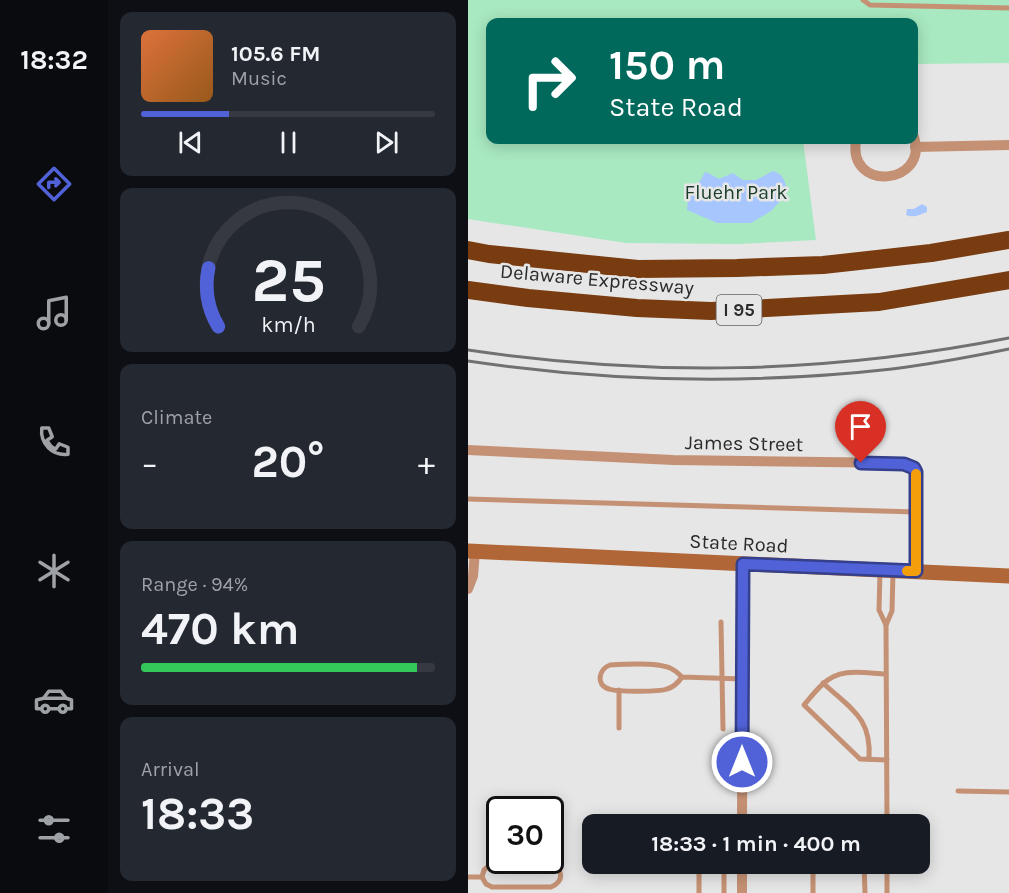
<!DOCTYPE html>
<html lang="en">
<head>
<meta charset="utf-8">
<style>
  body { margin:0; font-family:Karla,sans-serif; background:#242831; color:#f1f3f6; height:100vh; display:flex; flex-direction:column; font-size:22px; white-space:nowrap }
  * { box-sizing:border-box; margin:0 }
  p { font-size:20px; color:#9ea1a6 }
  .icon { flex:none; width:33px; height:33px; fill:none; stroke:currentColor; stroke-width:2; stroke-linecap:round; stroke-linejoin:round }
  .map { position:relative; flex:1; overflow:hidden }
  .side { display:flex; flex-direction:column; gap:12px; padding:12px; background:#0d0f14; width:360px }
  .side>* { flex:none }
  .top-card { position:absolute; left:18px; top:18px; width:432px; height:126px; border-radius:12px; box-shadow:0 3px 15px #0003; background:#00695c; color:#fff; overflow:hidden }
  .speed { position:absolute; left:18px; top:796px; display:flex; gap:12px; font-size:30px; font-weight:700; text-align:center }
  .speed>* { display:grid; place-content:center; width:78px; height:78px; border-radius:50%; background:#171b24; box-shadow:0 3px 15px #0003; line-height:1 }
  .speed .limit { border:3px solid #111; border-radius:9px; background:#fff; color:#111 }
  .pin { position:absolute; display:grid; place-items:center; width:51px; height:51px; color:#fff; margin:-62px -26px; border-radius:50% 50% 50% 0; rotate:-45deg; box-shadow:0 0 6px #0007 }
  .pin .icon { rotate:45deg }
  .me { position:absolute; width:66px; margin:-33px; rotate:0deg; stroke-linejoin:round; filter:drop-shadow(0 0 4px #0008) }
  .turn { display:flex; align-items:center; gap:21px; height:126px; padding:0 24px; font-size:27px }
  .turn .icon { width:78px; height:78px; stroke-width:2.5 }
  .turn b { display:block; font-size:42px; line-height:51px }
  .big { font-size:45px; font-weight:700; line-height:1.1 }
  .side .card { flex:1; display:flex; flex-direction:column; justify-content:center; gap:9px; min-width:0; padding:0 21px; border-radius:12px; background:#242831 }
  .side .dial { align-items:center; gap:0 }
  .dial svg { height:156px; overflow:visible; fill:none; stroke:#363941; stroke-width:7; stroke-linecap:round; text-anchor:middle }
  .dial text { fill:#f1f3f6; stroke:none }
  .song { display:flex; align-items:center; gap:18px }
  .cover { width:72px; height:72px; border-radius:9px; background:linear-gradient(135deg,hsl(20 70% 55%),hsl(30 70% 35%)) }
  .played { height:6px; border-radius:3px; background:linear-gradient(90deg,#5162d8 30%,#363941 30%) }
  .keys { display:flex; justify-content:space-around; direction:ltr }
  .heat { display:flex; justify-content:space-between; align-items:center; font-size:33px; direction:ltr }
  .charge { height:9px; border-radius:4px; background:linear-gradient(90deg,#34c759 94%,#363941 0) }
  .trip { position:absolute; left:114px; top:814px; width:348px; height:60px; border-radius:12px; background:#171b24; box-shadow:0 3px 15px #0003; font-weight:700; line-height:60px; text-align:center }
  main { display:flex; flex:1; min-height:0 }
  .tab-bar { display:flex; flex-direction:column; width:108px; justify-content:space-around; align-items:center; background:#090b0e; color:#9ea1a6 }
  .tab-bar .icon { width:42px; height:42px }
  .tab-bar .selected { color:#5162d8 }
  .tab-bar b { font-size:27px; color:#f1f3f6 }
  .map>svg:first-child { display:block }
  .green { fill:#a8e9c1 }
  .water { fill:#a7c6fe }
  .lines { fill:none; stroke-linecap:round; stroke-linejoin:round }
  .lane { stroke:#c59174; stroke-width:5 }
  .street { stroke:#c59174; stroke-width:10 }
  .secondary { stroke:#b16637; stroke-width:15 }
  .highway { stroke:#793c10; stroke-width:18 }
  .rail { stroke:#717172; stroke-width:3 }
  .route-casing { stroke:#35408c; stroke-width:15 }
  .route { stroke:#5162d8; stroke-width:10 }
  .slow { stroke:#f59e0b; stroke-width:10 }
  .labels { text-anchor:middle; stroke-width:5; stroke-linejoin:round; paint-order:stroke }
  .shield { fill:#e6e6e7; stroke:#626263; stroke-width:1.5 }
  .shield-label { font-size:18px; font-weight:bold; fill:#2a2a2b }
  .park-label { font-size:20px; fill:#1a3e2a; stroke:#e6e6e7 }
  .street-label { font-size:20px; fill:#2a2a2b; stroke:#e6e6e7 }
</style>
</head>
<body>
<main>
<nav class="tab-bar">
<b>18:32</b>
<svg class="icon selected" aria-label="directions" viewBox="0 0 24 24"><path d="M12 3l9 9-9 9-9-9zM9 14v-3h6M13 9l2 2-2 2"/></svg>
<svg class="icon" aria-label="music" viewBox="0 0 24 24"><path d="M9 18V5l10-2v13"/><circle cx="6" cy="18" r="3"/><circle cx="16" cy="16" r="3"/></svg>
<svg class="icon" aria-label="phone" viewBox="0 0 24 24"><path d="M5 4h4l2 5-3 2q2 4 5 5l2-3 5 2v4C11 20 4 13 5 4z"/></svg>
<svg class="icon" aria-label="climate" viewBox="0 0 24 24"><path d="M12 3v18M4 7l16 10M4 17L20 7"/></svg>
<svg class="icon" aria-label="car" viewBox="0 0 24 24"><path d="M5 17H2v-5l4-1 3-4h7l3 4 3 1v5h-3M9 17h6M6 11h13"/><circle cx="7" cy="17" r="2"/><circle cx="17" cy="17" r="2"/></svg>
<svg class="icon" aria-label="filters" viewBox="0 0 24 24"><path d="M4 7h16M4 17h16"/><circle cx="9" cy="7" r="2"/><circle cx="15" cy="17" r="2"/></svg>
</nav>
<section class="side">
<div class="card">
<div class="song"><i class="cover"></i><div><b>105.6 FM</b><p>Music</p></div></div>
<div class="played"></div>
<div class="keys"><svg class="icon" aria-label="previous" viewBox="0 0 24 24"><path d="M18 5L8 12l10 7zM5 5v14"/></svg><svg class="icon" aria-label="pause" viewBox="0 0 24 24"><path d="M8 5v14M16 5v14"/></svg><svg class="icon" aria-label="next" viewBox="0 0 24 24"><path d="M6 5l10 7-10 7zM19 5v14"/></svg></div>
</div>
<div class="card dial"><svg viewBox="0 0 100 80">
<path d="M14 69A42 42 0 1 1 86 69"/>
<path d="M14 69A42 42 0 0 1 9 39" stroke="#5162d8"/>
<text x="50" y="56" font-size="32" font-weight="700">25</text>
<text x="50" y="72" font-size="11">km/h</text>
</svg></div>
<div class="card"><p>Climate</p>
<div class="heat"><a>−</a><b class="big">20°</b><a>+</a></div>
</div>
<div class="card"><p>Range · 94%</p><b class="big">470 km</b><div class="charge"></div></div>
<div class="card"><p>Arrival</p><b class="big">18:33</b></div>
</section>
<div class="map">
<svg width="541" height="893" viewBox="0 0 541 893">
  <rect width="100%" height="100%" fill="#e6e6e7"/>
  <!-- green -->
  <polygon class="green" points="0,0 541,0 541,63 446,64 446,22 22,22 22,140 335,140 348,240 270,244 158,243 0,219"/>
  <!-- water -->
  <g class="water">
    <path d="M305,171c10,3 11,8 14,18l-5,10 -11,12 -20,12h-34l-30,-13 2,-22 11,-7 5,-9 5,2 9,5 14,-6 10,7h13z"/>
    <path d="M454,204l5,3v5c-8,3 -13,6 -21,3l1,-6h7z"/>
  </g>
  <g class="lines">
    <!-- lane -->
    <g class="lane">
      <polyline points="395,0 402,5 541,8"/>
      <polyline points="0,499 448,512"/>
      <polyline points="412,572 411,610 418,625 424,611 425,572"/>
      <polyline points="253,622 255,729"/>
      <polyline points="418,625 419,825"/>
      <path d="M418,674c-22,-1 -46,-7 -63,10 -7,6 -13,14 -19,21l56,54 27,1"/>
      <path d="M214,677c-4,6 -8,10 -15,12 -8,3 -50,3 -58,0 -14,-4 -10,-20 1,-24 15,-1 47,-3 60,3 5,2 8,5 12,9l61,2"/>
      <path d="M355,683c28,26 49,35 46,76"/>
      <polyline points="151,728 151,690"/>
      <polyline points="490,791 541,792"/>
      <polyline points="255,824 255,825"/>
      <polyline points="256,864 256,893"/>
      <polyline points="345,864 345,893"/>
      <polyline points="396,864 397,893"/>
      <polyline points="419,864 419,893"/>
      <path d="M22,865h60c13,3 15,16 1,22h-59l-6,-3 -4,-7 2,-7z"/>
      <polyline points="0,877 14,877"/>
      <polyline points="231,893 231,867 234,864 274,867"/>
    </g>
    <!-- street -->
    <g class="street">
      <path d="M388,140c-9,53 73,45 58,-3"/>
      <polyline points="447,147 541,145"/>
      <polyline points="0,450 205,460 437,463 446,468 448,472 448,571"/>
      <polyline points="0,589 5,576 7,551"/>
      <polyline points="274,825 275,564"/>
      <polyline points="274,893 274,864"/>
    </g>
    <!-- secondary -->
    <polyline class="secondary" points="0,551 541,576"/>
    <!-- highway -->
    <g class="highway">
      <polyline points="0,250 21,254 170,269 269,268 355,265 463,253 541,240"/>
      <polyline points="0,290 60,298 169,308 243,311 411,302 541,280"/>
    </g>
    <!-- rail -->
    <g class="rail">
      <path d="M0,350c184,27 358,24 541,-12"/>
      <path d="M0,361c141,21 282,24 424,8 39,-5 78,-12 117,-20"/>
    </g>
  </g>
  <g class="lines">
    <!-- route casing -->
    <g class="route-casing">
      <polyline id="route" points="274,762 275,564 448,571 448,472 446,468 436,464 393,463"/>
    </g>
    <!-- route -->
    <use href="#route" class="route"/>
    <!-- slow -->
    <polyline class="slow" points="439,571 448,571 448,474"/>
  </g>
  <g class="labels">
    <!-- shield labels -->
    <rect class="shield" x="248.5" y="295" width="45" height="30" rx="4.5"/>
    <g class="shield-label">
      <text x="271" y="316">I 95</text>
    </g>
    <!-- park labels -->
    <g class="park-label">
      <text x="268" y="199">Fluehr Park</text>
    </g>
    <!-- street labels -->
    <g class="street-label">
      <text transform="translate(129 279) rotate(5)" y="7">Delaware Expressway</text>
      <text transform="translate(276 443) rotate(1)" y="7">James Street</text>
      <text transform="translate(271 543) rotate(3)" y="7">State Road</text>
    </g>
  </g>
</svg>
<div class="speed"><div class="limit">30</div></div>
<div class="pin" style="left:393px;top:463px;background:#d93025"><svg class="icon" aria-label="arrive" viewBox="0 0 24 24"><path d="M6 21V4h12l-3 4 3 4H6"/></svg></div>
<svg class="me" style="left:274px;top:762px" viewBox="-20 -20 40 40"><circle r="17" fill="#5162d8" stroke="#fff" stroke-width="3"/><path d="M0-11L8 9 0 5-8 9z" fill="#fff"/></svg>
<div class="trip">18:33 · 1 min · 400 m</div>
<div class="top-card">
<div class="turn"><svg class="icon" aria-label="right" viewBox="0 0 24 24"><path d="M7 20v-9h11M14 6l5 5-5 5"/></svg><div><b>150 m</b>State Road</div></div>
</div>
</div>
</main>
</body>
</html>
